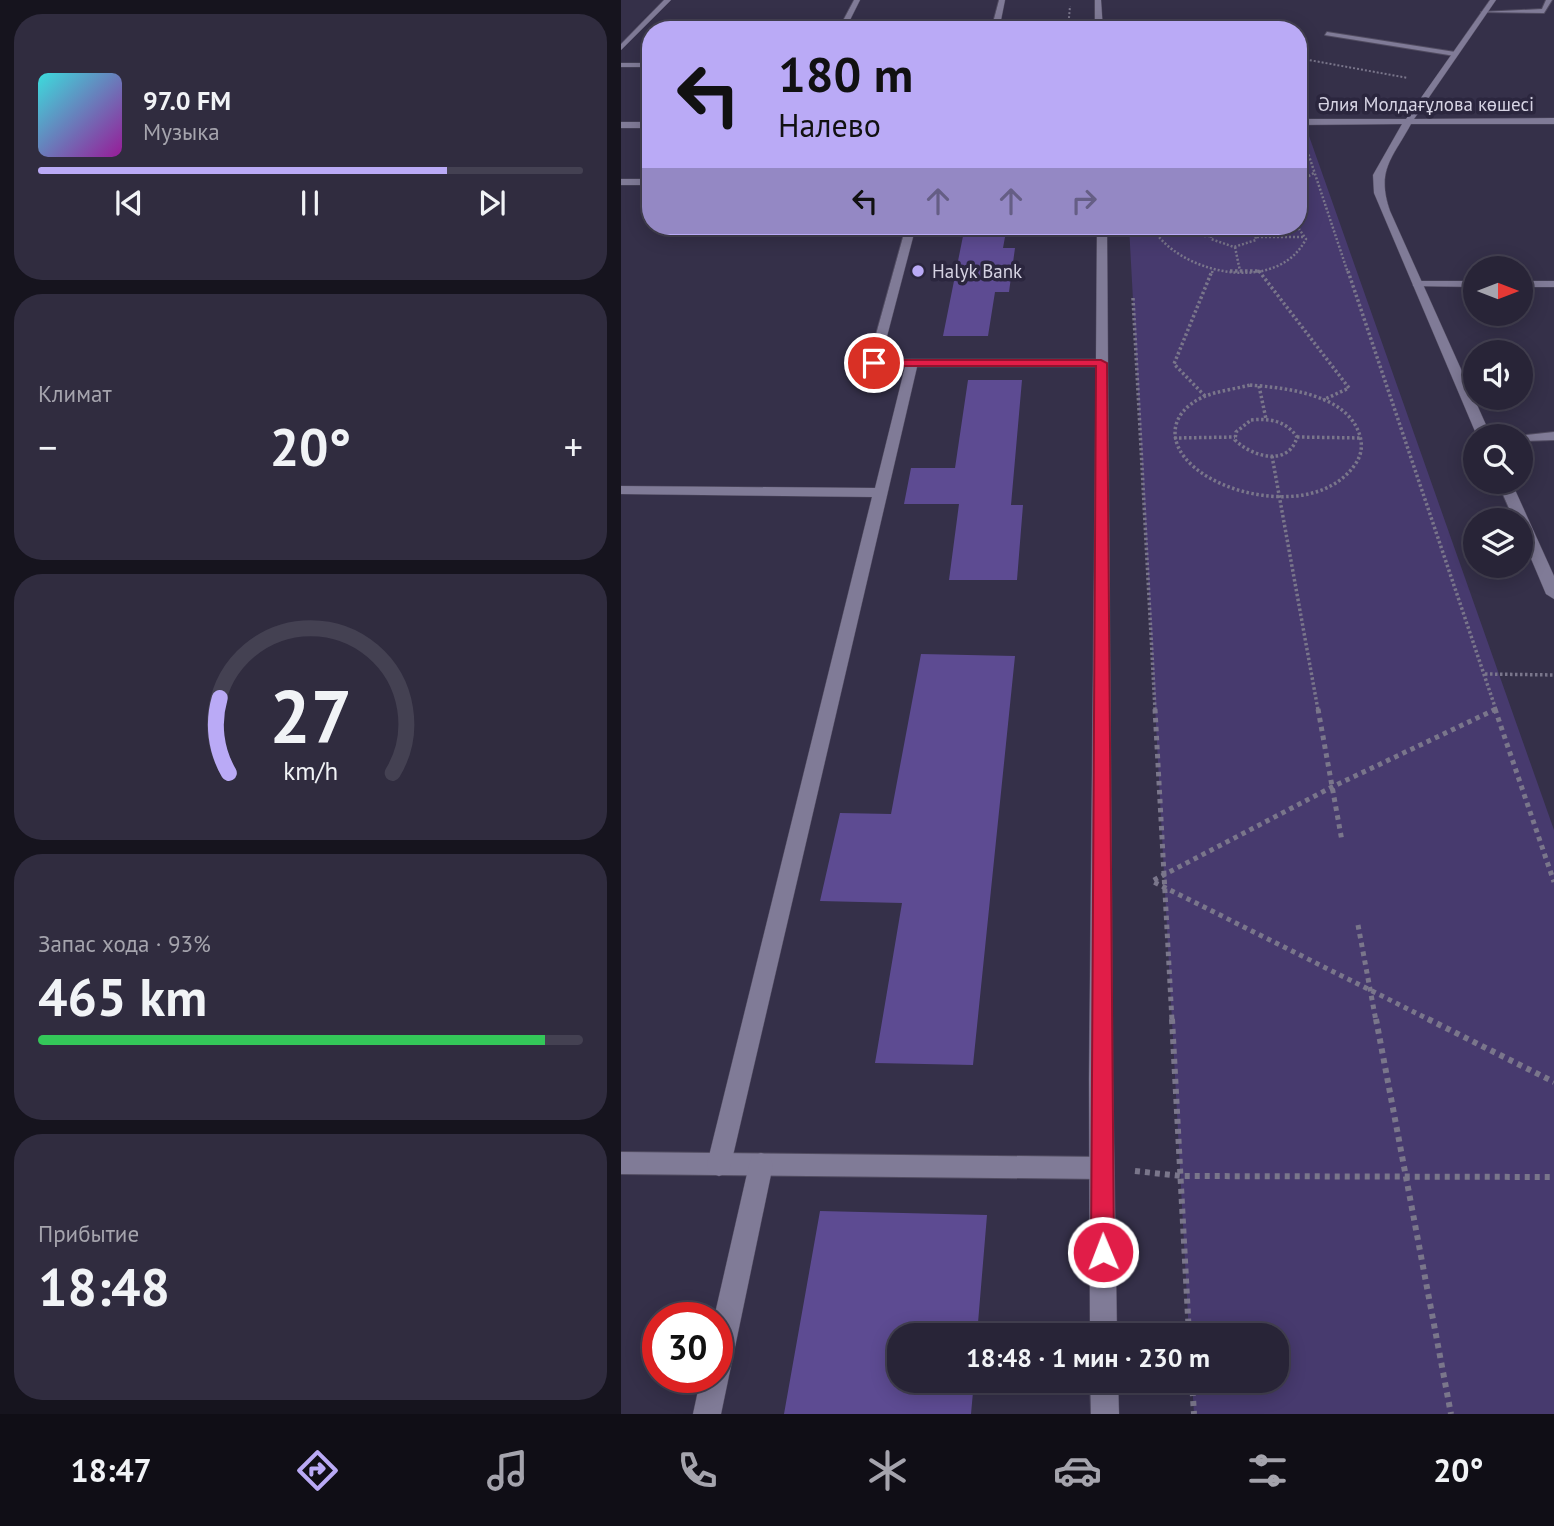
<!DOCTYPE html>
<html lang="ru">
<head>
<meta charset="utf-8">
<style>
  body { margin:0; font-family:"PT Sans",sans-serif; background:#302c3f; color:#f1f3f6; height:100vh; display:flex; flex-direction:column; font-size:26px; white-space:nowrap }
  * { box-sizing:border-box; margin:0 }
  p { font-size:23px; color:#a5a4ad }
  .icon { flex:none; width:38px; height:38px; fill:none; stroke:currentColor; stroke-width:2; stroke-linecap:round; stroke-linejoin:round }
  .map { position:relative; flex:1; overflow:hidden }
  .sheet { display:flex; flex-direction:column; gap:14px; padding:14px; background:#16141e; width:621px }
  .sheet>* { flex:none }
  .guide { position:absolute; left:21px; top:21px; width:665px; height:214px; border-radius:28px; box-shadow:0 4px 18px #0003,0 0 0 2px #444152; background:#baaaf6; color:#111; overflow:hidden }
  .needle { width:46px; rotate:90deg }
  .buttons { position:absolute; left:842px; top:256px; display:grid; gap:14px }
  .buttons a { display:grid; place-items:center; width:70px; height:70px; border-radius:50%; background:#282437; box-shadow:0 4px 18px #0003,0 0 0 2px #444152; font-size:35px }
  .speed { position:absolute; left:21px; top:1302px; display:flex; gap:14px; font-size:35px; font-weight:700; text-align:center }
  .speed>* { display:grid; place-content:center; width:91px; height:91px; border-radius:50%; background:#282437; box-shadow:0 4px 18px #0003,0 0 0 2px #444152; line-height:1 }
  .speed .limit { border:10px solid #d22; background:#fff; color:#111 }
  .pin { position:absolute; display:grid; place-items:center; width:60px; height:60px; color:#fff; margin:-30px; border:4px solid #fff; border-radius:50%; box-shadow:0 2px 7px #0007 }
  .me { position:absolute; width:77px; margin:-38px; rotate:359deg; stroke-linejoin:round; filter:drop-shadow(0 0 5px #0008) }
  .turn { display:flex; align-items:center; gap:24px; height:147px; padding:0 21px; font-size:32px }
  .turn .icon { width:91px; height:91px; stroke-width:2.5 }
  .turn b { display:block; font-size:49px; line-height:60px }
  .lanes { display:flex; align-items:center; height:66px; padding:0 21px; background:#0003; justify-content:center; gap:35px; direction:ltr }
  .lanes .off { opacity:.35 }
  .big { font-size:52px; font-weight:700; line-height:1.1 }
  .sheet .widget { flex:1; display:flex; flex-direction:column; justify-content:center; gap:10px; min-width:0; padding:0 24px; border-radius:28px; background:#302c3f }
  .sheet .dial { align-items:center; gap:0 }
  .dial svg { height:182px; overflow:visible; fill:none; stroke:#444152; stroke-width:7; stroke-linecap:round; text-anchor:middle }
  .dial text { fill:#f1f3f6; stroke:none }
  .song { display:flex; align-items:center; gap:21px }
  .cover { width:84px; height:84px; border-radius:10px; background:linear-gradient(135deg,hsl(180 70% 55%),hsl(300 70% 35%)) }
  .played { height:7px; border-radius:4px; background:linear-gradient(90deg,#baaaf6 75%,#444152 75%) }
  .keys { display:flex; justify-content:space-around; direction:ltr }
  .heat { display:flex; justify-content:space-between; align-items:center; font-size:38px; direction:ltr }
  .charge { height:10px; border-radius:5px; background:linear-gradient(90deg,#34c759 93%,#444152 0) }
  .trip { position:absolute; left:266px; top:1323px; width:402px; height:70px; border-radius:28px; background:#282437; box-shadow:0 4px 18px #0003,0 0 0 2px #444152; font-weight:700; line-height:70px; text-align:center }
  .tab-bar { display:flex; height:112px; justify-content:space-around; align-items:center; background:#100e16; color:#a5a4ad }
  .tab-bar .icon { width:49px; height:49px }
  .tab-bar .selected { color:#baaaf6 }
  .tab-bar b { font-size:32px; color:#f1f3f6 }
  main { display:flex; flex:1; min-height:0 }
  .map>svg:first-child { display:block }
  .green { fill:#473a6e }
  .building { fill:#5d4b92 }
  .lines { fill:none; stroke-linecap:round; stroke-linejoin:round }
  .service-casing { stroke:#514c61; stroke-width:2 }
  .minor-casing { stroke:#514c61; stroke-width:1 }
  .tertiary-casing { stroke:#514c61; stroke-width:1 }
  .path-far4 { stroke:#7a768b; stroke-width:2; stroke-dasharray:2 2; stroke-linecap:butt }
  .path-far3 { stroke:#7a768b; stroke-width:2.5; stroke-dasharray:2 2; stroke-linecap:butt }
  .path-far2 { stroke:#7a768b; stroke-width:3.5; stroke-dasharray:2.5 2.5; stroke-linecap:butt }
  .path-far1 { stroke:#7a768b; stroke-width:5; stroke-dasharray:4.5 4.5; stroke-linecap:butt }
  .path { stroke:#7a768b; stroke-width:6; stroke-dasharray:5 5; stroke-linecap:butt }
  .service { fill:#807b97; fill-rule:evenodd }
  .minor { fill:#807b97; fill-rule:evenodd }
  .tertiary { fill:#807b97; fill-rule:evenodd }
  .route { fill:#e11d48; stroke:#92132f; stroke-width:2 }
  .poi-dot { fill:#baaaf6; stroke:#2b263e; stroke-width:2.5 }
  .labels { text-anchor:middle; stroke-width:7; stroke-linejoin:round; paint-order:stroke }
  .far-street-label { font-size:19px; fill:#d6d3e3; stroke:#2b263e }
  .far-poi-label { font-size:19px; fill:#d6d3e3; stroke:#2b263e; text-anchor:start }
</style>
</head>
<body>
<main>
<section class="sheet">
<div class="widget">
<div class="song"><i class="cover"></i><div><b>97.0 FM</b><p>Музыка</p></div></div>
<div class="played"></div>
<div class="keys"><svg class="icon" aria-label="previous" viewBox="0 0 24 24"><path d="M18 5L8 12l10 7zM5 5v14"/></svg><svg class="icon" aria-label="pause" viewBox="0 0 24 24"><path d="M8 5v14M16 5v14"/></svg><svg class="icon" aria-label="next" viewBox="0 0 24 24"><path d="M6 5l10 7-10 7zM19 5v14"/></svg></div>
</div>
<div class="widget"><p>Климат</p>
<div class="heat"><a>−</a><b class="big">20°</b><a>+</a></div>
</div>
<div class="widget dial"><svg viewBox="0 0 100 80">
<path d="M14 69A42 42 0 1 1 86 69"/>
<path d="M14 69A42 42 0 0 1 10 36" stroke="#baaaf6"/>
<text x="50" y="56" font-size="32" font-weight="700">27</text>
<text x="50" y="72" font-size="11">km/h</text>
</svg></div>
<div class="widget"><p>Запас хода · 93%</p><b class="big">465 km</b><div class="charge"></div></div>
<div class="widget"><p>Прибытие</p><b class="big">18:48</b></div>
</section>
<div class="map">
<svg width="933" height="1414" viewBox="0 0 933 1414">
  <rect width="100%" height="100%" fill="#353049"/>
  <!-- green -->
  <polygon class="green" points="677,136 688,136 933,830 933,1414 573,1414 571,1381 656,1381 656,1335 568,1335 508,226 677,226"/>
  <!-- building -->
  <g class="building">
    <polygon points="344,226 386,226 382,248 394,248 388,292 374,292 367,336 322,336"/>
    <polygon points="347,380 401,380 390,505 402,505 396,580 328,580 338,504 283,504 290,468 334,468"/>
    <polygon points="300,654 394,656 352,1065 254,1063 281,903 199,901 219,813 270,814"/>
    <polygon points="199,1211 366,1215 356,1335 278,1335 278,1381 353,1381 350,1414 163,1414"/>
  </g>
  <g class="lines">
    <!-- service casing -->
    <g class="service-casing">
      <g id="service">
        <polygon points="925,0 931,0 923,13 860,12 921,9"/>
        <polygon points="706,32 834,52 837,54 834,56 704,35"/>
        <polygon points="933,432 933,440 900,441 900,436 895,436"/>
        <polygon points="0,1152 480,1157 488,1160 491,1168 488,1176 480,1179 0,1174"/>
      </g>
    </g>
    <!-- minor casing -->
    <g class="minor-casing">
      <g id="minor">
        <polygon points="43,0 50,0 0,50 0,44"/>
        <polygon points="233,0 239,0 224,30 217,30"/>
        <polygon points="378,0 384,0 378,30 370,30"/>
        <polygon points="474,0 480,0 482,30 474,30"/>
        <rect x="0" y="63" width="30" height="4"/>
        <rect x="0" y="179" width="30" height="6"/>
        <polygon points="285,226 295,226 260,359 475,359 476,226 486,226 492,1079 496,1335 469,1335 468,1079 475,367 296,367 110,1164 107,1173 98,1176 89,1173 86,1164 251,497 0,494 0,486 254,488 284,367 253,367 247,363"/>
        <polygon points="796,281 854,281 854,287 792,286 792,282"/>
        <rect x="900" y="281" width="33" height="6"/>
        <polygon points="140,1153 149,1156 152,1165 100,1414 72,1414 80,1377 96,1377 96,1318 93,1318 128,1165 131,1156"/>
        <polygon points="469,1381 497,1381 498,1414 470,1414"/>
      </g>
    </g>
    <!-- tertiary casing -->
    <g class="tertiary-casing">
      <g id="tertiary">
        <path d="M869,0h6l-82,119 140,-1v6h-143c-19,35 -35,46 -21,87l101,225h-14l-103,-243 -1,-18 29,-51 -104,1v-6h108z"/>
        <rect x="0" y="122" width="30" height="6"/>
        <polygon points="876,481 890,481 933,576 933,599 925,594 900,535 900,520 893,520"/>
      </g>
    </g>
    <!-- path-far4 -->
    <g class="path-far4">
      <polyline points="503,28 514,30"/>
      <polyline points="447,30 449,6"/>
      <polyline points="677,58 787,78"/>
    </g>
    <!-- path-far3 -->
    <g class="path-far3">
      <polyline points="685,147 727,273"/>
      <polyline points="677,182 693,173"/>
      <path d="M542,226l-4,11c33,39 120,55 147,2l-9,-13"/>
      <polygon points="615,226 634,233 635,240 613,247 590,239 590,232 600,227"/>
      <polyline points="539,235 589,236"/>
      <polyline points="636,237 684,237"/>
      <polyline points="614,247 619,271"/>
      <polyline points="637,270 639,273"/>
      <polyline points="591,273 592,269"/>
    </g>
    <!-- path-far2 -->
    <g class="path-far2">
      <polyline points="609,271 639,271"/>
      <polyline points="638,271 728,388 702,400"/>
      <polyline points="727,271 875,710"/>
      <polyline points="512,298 534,710"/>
      <path d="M629,385c36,3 98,9 110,51 3,11 1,21 -6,30 -34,47 -122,34 -160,1 -28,-24 -25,-54 9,-70 14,-6 32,-8 47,-12z"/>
      <polyline points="638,386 645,419"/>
      <polyline points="584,396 553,364 591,271"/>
      <path d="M630,420c19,-2 35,1 46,17 -8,30 -45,20 -62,3l1,-8z"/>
      <polyline points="676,437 741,438"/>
      <polyline points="553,438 614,437"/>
      <polyline points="651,456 697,710"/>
      <polyline points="864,674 933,675"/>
      <polyline points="872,710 875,709"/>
    </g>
    <!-- path-far1 -->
    <g class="path-far1">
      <polyline points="534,709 551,1021"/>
      <polyline points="697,709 721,841"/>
      <polyline points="874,709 933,882"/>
      <polyline points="737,925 755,1021"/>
      <polyline points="811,1021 531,881 711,787 875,709"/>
    </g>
    <!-- path -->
    <g class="path">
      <polyline points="551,1019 568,1335"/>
      <polyline points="755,1019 830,1414"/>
      <polyline points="807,1019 933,1082"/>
      <polyline points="514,1171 560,1176 933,1177"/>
      <polyline points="571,1381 573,1414"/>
    </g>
    <!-- service -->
    <use href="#service" class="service"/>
    <!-- minor -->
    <use href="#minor" class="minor"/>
    <!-- tertiary -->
    <use href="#tertiary" class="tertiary"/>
  </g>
  <!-- route -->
  <polygon class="route" points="249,360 480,360 486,363 493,1252 490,1260 482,1263 473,1260 470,1252 475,366 253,366 249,365"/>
  <!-- markers -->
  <circle class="poi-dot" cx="297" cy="271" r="7"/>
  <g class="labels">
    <!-- far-street labels -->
    <g class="far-street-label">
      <text x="805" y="111">Әлия Молдағұлова көшесі</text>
    </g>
    <!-- far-poi labels -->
    <g class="far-poi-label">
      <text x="311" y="278">Halyk Bank</text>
    </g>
  </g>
</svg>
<div class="buttons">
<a><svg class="needle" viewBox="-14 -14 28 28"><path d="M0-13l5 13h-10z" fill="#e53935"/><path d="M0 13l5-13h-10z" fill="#a5a4ad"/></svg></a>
<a><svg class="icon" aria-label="sound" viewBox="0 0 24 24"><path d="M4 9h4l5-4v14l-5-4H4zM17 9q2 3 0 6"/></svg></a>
<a><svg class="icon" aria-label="search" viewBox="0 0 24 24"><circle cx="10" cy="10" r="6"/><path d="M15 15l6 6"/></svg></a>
<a><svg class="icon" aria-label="layers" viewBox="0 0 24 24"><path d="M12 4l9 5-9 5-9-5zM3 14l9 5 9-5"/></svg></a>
</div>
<div class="speed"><div class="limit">30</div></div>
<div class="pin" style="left:253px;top:363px;background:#d93025"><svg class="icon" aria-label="arrive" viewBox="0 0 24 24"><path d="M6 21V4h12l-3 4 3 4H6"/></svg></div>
<svg class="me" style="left:482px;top:1252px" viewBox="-20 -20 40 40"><circle r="17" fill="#e11d48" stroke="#fff" stroke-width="3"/><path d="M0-11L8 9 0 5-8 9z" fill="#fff"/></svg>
<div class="trip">18:48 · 1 мин · 230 m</div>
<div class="guide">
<div class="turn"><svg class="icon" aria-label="left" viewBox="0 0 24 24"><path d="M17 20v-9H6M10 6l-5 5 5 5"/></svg><div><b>180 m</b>Налево</div></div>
<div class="lanes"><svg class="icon" aria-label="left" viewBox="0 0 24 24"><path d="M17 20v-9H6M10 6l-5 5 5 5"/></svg><svg class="icon off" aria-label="ahead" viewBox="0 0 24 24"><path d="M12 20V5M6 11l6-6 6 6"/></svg><svg class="icon off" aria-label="ahead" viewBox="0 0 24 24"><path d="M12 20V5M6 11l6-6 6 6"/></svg><svg class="icon off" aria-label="right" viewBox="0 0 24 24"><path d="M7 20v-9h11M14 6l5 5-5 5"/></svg></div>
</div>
</div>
</main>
<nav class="tab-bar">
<b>18:47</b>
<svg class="icon selected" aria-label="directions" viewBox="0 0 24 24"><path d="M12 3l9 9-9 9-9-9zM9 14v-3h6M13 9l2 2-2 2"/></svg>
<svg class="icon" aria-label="music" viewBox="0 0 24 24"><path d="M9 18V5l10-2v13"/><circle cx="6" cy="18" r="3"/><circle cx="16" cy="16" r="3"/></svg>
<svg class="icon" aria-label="phone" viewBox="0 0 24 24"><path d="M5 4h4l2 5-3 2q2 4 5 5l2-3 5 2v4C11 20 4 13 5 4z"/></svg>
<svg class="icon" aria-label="climate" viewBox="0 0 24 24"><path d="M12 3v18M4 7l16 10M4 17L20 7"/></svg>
<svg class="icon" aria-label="car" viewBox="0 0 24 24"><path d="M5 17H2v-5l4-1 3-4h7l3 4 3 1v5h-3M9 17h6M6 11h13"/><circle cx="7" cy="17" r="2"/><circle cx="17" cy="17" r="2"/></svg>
<svg class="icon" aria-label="filters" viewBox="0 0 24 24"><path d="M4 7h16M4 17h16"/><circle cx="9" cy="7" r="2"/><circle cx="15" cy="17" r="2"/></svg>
<b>20°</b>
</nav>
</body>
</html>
